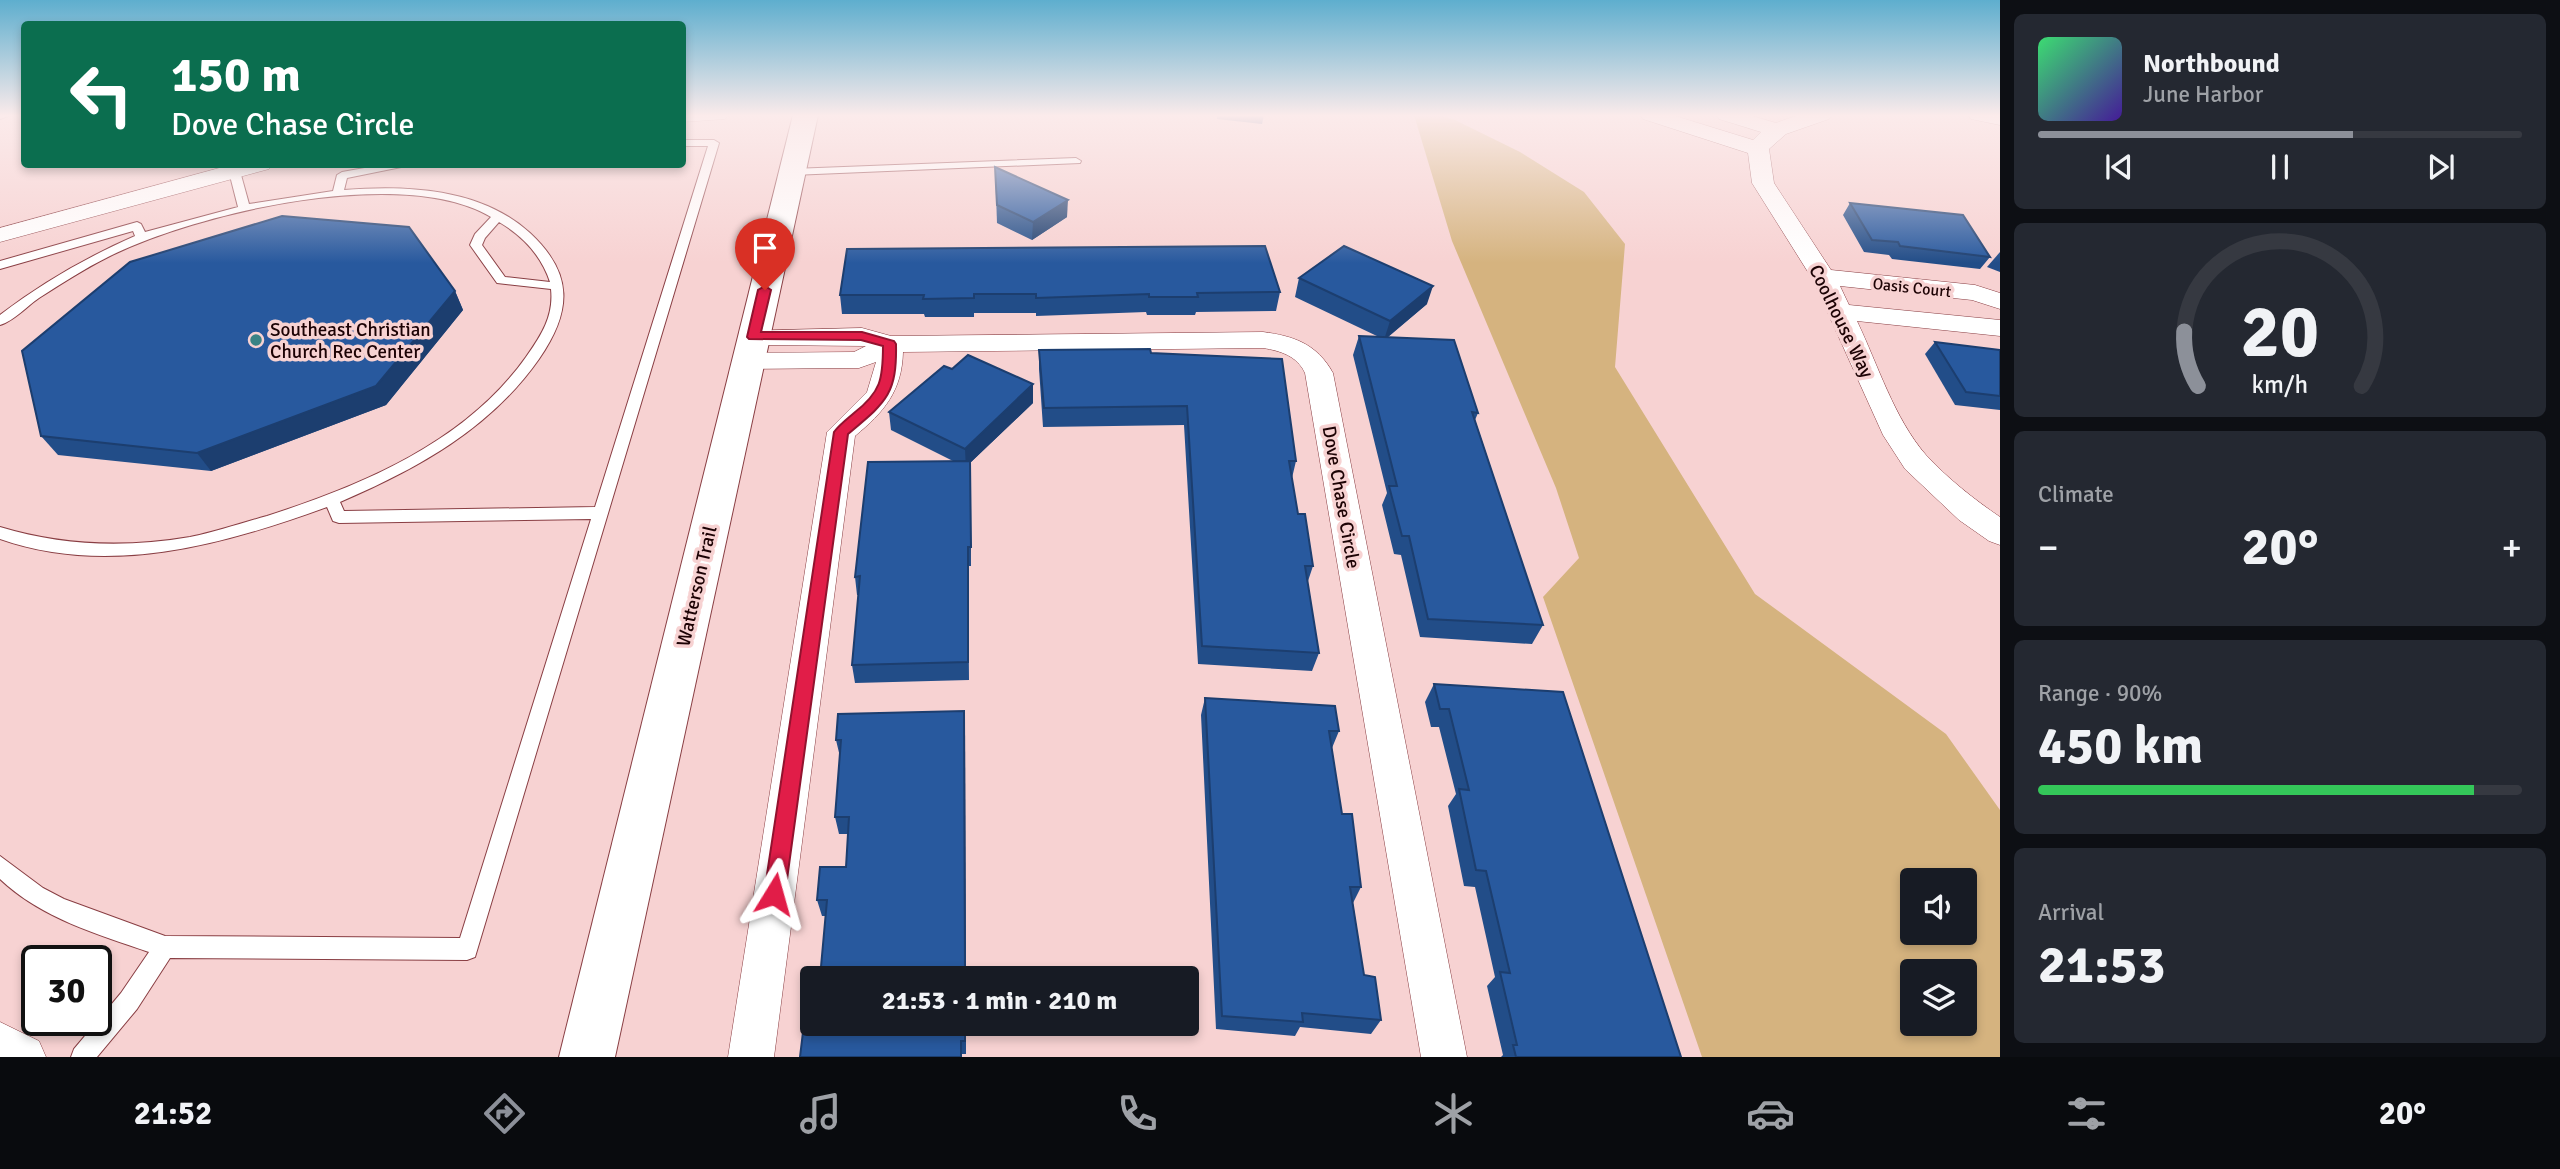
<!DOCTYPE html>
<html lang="en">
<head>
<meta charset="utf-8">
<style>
  body { margin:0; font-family:Signika,sans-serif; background:#242831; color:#f1f3f6; height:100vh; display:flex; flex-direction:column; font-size:26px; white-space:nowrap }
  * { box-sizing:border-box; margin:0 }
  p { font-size:23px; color:#9ea1a6 }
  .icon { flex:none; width:38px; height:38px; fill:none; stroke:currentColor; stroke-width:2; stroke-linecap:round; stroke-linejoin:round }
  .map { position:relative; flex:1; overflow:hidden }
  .drawer { display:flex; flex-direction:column; gap:14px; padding:14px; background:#0d0f14; width:560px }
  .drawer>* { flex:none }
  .top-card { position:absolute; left:21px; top:21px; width:665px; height:147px; border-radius:7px; box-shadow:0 4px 10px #0003; background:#0b6e4f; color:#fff; overflow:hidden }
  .buttons { position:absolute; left:1900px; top:868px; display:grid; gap:14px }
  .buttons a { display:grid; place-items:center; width:77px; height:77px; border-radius:7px; background:#171b24; box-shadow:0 4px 10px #0003; font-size:35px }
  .speed { position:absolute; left:21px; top:945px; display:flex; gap:14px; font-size:35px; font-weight:700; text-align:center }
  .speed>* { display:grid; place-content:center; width:91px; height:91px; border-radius:50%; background:#171b24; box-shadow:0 4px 10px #0003; line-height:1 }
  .speed .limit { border:4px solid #111; border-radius:10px; background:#fff; color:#111 }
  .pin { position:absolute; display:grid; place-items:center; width:60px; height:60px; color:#fff; margin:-72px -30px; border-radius:50% 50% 50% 0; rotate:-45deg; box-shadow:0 0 7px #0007 }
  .pin .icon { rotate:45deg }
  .me { position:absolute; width:77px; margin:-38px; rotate:8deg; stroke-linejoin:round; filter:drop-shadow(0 0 5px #0008) }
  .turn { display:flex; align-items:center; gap:24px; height:147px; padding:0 35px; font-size:32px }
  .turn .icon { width:91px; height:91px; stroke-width:2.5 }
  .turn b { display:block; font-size:49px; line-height:60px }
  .big { font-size:52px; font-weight:700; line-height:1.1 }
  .drawer .card { flex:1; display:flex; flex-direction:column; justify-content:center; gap:10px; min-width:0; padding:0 24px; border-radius:10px; background:#242831 }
  .drawer .dial { align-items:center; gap:0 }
  .dial svg { height:182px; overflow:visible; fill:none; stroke:#363941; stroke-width:7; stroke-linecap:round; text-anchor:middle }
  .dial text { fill:#f1f3f6; stroke:none }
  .song { display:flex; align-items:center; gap:21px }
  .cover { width:84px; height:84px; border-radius:10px; background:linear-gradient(135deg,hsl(140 70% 55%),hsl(260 70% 35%)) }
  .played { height:7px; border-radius:4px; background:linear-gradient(90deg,#8c9099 65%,#363941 65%) }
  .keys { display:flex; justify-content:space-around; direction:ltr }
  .heat { display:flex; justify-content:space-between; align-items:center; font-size:38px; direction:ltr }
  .charge { height:10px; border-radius:5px; background:linear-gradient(90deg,#34c759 90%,#363941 0) }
  .trip { position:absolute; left:800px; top:966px; width:399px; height:70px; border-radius:7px; background:#171b24; box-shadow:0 4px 10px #0003; font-weight:700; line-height:70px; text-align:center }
  .dock { display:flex; height:112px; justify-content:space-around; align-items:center; background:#090b0e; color:#9ea1a6 }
  .dock .icon { width:49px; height:49px }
  .dock .selected { color:#8c9099 }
  .dock b { font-size:32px; color:#f1f3f6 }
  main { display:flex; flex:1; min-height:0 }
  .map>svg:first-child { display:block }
  .green { fill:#d5b37f; fill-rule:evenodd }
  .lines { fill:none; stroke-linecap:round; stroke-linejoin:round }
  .lane-casing { stroke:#893e43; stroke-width:2 }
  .street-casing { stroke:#893e43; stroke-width:1 }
  .secondary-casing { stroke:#893e43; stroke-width:2 }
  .lane { fill:#fff; fill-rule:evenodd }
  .street { fill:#fff; fill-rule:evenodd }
  .secondary { fill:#fff; fill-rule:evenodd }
  .wall { fill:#224d88 }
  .shaded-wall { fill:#1c3e6f }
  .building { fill:#28599e; stroke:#1c3e6f; stroke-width:2 }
  .route { fill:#e11d48; stroke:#92132f; stroke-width:2 }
  .poi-dot { fill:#3a8385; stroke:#f7d2d2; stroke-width:2.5 }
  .labels { text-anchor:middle; stroke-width:7; stroke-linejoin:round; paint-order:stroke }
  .far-street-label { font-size:16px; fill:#1c0204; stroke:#f7d2d2 }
  .street-label { font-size:19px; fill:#1c0204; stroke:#f7d2d2 }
  .poi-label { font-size:19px; fill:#1c0204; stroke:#f7d2d2; text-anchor:start }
</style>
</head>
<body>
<main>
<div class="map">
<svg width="2000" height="1057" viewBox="0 0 2000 1057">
  <rect width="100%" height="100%" fill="#f7d2d2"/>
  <!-- green -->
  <path class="green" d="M1414,115h22l19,5 65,32 64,40 41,52 -10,123 140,227 191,140 54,76v247h-298l-159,-460 36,-39 -23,-70 -104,-247zM1913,880h52v53h-52zM1913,971h52v53h-52z"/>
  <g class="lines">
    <!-- lane casing -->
    <g class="lane-casing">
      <g id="lane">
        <polygon points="0,115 11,115 0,119"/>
        <path d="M682,140h32l5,3 -244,814 -8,3 -297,-2 -33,51 -40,48h-26l3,-8 47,-56 28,-41c-52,-18 -108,-34 -149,-73v-23l43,32 21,11 101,37 295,2 131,-419 -252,4 -6,-2 -6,-14c-104,38 -219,70 -327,32v-12c63,19 125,21 190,10 26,-5 51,-14 77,-21 96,-31 199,-74 259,-159 15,-21 28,-41 25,-68l-54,-6 -27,-38 5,-11 16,-17c-88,-53 -296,-4 -383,40 -24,12 -46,26 -69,41 -12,8 -25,23 -39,27v-10c42,-32 87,-58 135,-79l-2,-5 -133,38v-8l137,-39 4,2 4,8 93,-25 -11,-43h11l11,40 84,-13 4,-16 5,-3 45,-8h29l-69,14 -3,12c62,-5 137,-2 186,43 44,41 42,78 9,126 -49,70 -122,110 -199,143l4,9 251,-4 113,-361h-26zM499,222c24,14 42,33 51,60l-45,-5 -23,-32 3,-7z"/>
        <polygon points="1076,158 1081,161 1080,163 792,175 787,172 792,169"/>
      </g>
    </g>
    <!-- street casing -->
    <g class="street-casing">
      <g id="street">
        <polygon points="682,115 728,115 725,119 682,122"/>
        <path d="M1640,115h32l81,25 8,-8 -42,-13 -3,-4h33l27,8 22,-8h34l-3,4 -43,15 -17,15 5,34 57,87 144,15 25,8v16l-28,-9 -132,-14 9,19 151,15v16l-143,-15c21,44 37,97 69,134 21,23 49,45 74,62v28l-11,-4 -30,-21 -54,-51 -22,-34 -70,-155 -61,-97 -4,-30 -105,-34z"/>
        <polygon points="1968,115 2000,115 2000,125 1971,119"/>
        <polygon points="234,164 272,164 269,169 0,242 0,228"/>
        <path d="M862,328l29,8 372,-4c31,4 54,12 70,41l134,684h-46l-116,-684c-8,-17 -24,-22 -42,-25l-360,4c-1,39 -19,60 -48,84l-81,621h-46l99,-625 40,-40 9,-30 -17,6 -111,1 -10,-2 -3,-6 3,-6 10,-2 106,-1 12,-6 -112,-1 -9,-2 -4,-6 4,-6z"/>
        <polygon points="0,1022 39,1041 46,1057 0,1057"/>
      </g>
    </g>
    <!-- secondary casing -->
    <g class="secondary-casing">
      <polygon id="secondary" points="793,115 818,115 615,1057 559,1057"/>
    </g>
    <!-- lane -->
    <use href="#lane" class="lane"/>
    <!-- street -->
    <use href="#street" class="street"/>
    <!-- secondary -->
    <use href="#secondary" class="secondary"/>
  </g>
  <!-- wall -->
  <g class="wall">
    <polygon points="1217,115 1264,115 1262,124 1217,119"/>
    <polygon points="995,167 1067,217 1032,240 997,223"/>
    <polygon points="1850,203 1990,257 1980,269 1892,259 1889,255 1864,252 1843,215"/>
    <polygon points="2000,252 2000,272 1987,267"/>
    <polygon points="1299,278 1427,304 1387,338 1478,413 1475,420 1543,625 1532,644 1420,637 1401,555 1394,554 1382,505 1387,493 1353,355 1359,336 1379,337 1295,297"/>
    <polygon points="455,291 463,310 386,405 211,471 58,455 41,436"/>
    <polygon points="1280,292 1276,311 1196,312 1195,315 1147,315 1146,312 1036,316 1036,313 974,313 974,317 925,317 924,314 842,314 840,295"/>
    <polygon points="1935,342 2000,350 2000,410 1955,405 1925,354"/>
    <polygon points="1039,350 1151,353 1296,461 1292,478 1298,514 1313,566 1307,584 1319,653 1312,671 1198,664 1184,425 1043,427 1039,369"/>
    <polygon points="1033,403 970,463 971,566 968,566 969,680 855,683 852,665 859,595 857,595 855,577 953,461 891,430 889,412"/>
    <polygon points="1434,684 1681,1057 1501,1057 1503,1055 1487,986 1495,977 1475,887 1464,886 1448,806 1456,794 1439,727 1431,727 1425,702"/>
    <polygon points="1205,698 1339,731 1332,748 1342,814 1361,887 1353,903 1364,975 1381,1020 1371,1034 1300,1027 1295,1036 1216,1029 1201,715"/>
    <polygon points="964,711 965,728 825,916 822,916 817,900 846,867 848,834 839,834 835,817 840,757 836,740"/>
    <polygon points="966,1024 966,1054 962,1054 962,1057 800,1057"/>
  </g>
  <!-- shaded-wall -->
  <g class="shaded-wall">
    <polygon points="1068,200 1067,217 1032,240 1033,222"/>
    <polygon points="1433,286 1427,304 1384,340 1390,321"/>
    <polygon points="455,291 463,310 386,405 211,471 197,453"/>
    <polygon points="1033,384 1033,403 970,463 971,566 965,449"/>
    <polygon points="964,711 965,728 966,978 965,978"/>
  </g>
  <!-- building -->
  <g class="building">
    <polygon points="995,167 1068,200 1033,222 997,205"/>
    <polygon points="1850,203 1963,215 1990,257 1900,246 1898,242 1872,240"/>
    <polygon points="282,216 409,227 455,291 376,386 197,453 41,436 22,351 130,262"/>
    <polygon points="1265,246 1280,292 1197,293 1198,297 1149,297 1149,294 1036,298 1036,294 974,294 974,298 923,299 924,295 840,295 847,249"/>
    <polygon points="1344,246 1433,286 1390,321 1299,278"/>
    <polygon points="1359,336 1454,340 1478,413 1472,412 1543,625 1428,619 1409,536 1402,536 1389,486 1397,486"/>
    <polygon points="1935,342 2000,350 2000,396 1966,392"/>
    <polygon points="1150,349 1151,353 1282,359 1296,461 1289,461 1298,514 1305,514 1313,566 1305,566 1319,653 1202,646 1187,406 1044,408 1039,350"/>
    <polygon points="968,355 1033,384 965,449 889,412 944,366 952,369"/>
    <polygon points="970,461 971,547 968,547 968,662 852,665 860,576 855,577 868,462"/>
    <polygon points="1434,684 1563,692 1681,1057 1516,1057 1513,1045 1517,1045 1500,972 1510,973 1486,871 1476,870 1459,789 1469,790 1449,709 1440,709"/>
    <polygon points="1205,698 1335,706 1339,731 1329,731 1342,814 1352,814 1361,887 1350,887 1364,975 1375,977 1381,1020 1302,1013 1303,1022 1222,1016"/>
    <polygon points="964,711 965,978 820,978 827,900 817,900 820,867 846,867 849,817 835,817 841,740 836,740 838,714"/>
    <polygon points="806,1007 812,1007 812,1024 965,1024 965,1041 961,1041 961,1057 800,1057"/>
  </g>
  <!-- sky -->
  <linearGradient id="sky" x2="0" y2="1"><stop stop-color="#5eaece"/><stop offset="0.44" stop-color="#fbebeb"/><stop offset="1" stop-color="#fbebeb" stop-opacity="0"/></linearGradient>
  <rect width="2000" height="263" fill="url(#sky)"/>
  <!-- route -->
  <path class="route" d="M765,286l6,4 -10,42h101l32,9 2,3c1,51 -10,58 -48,90l-63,460 -3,7 -8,3 -7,-3 -3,-7 70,-462c5,-7 13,-13 20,-19 27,-21 29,-34 29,-67l-22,-6 -112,-1 -2,-2 11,-47z"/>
  <!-- markers -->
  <circle class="poi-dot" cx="256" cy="340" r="7"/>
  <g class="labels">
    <!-- far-street labels -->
    <g class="far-street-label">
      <text transform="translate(1912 287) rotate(6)" y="6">Oasis Court</text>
    </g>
    <!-- street labels -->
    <g class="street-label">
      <text transform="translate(1842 321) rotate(64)" y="7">Coolhouse Way</text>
      <text transform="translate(1342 497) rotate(80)" y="7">Dove Chase Circle</text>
      <text transform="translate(696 586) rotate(-77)" y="7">Watterson Trail</text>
    </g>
    <!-- poi labels -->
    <g class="poi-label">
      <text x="270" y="336">Southeast Christian<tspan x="270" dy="22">Church Rec Center</tspan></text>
    </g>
  </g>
</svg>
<div class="buttons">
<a><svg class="icon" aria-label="sound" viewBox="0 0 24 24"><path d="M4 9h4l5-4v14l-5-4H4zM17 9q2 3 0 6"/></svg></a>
<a><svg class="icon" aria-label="layers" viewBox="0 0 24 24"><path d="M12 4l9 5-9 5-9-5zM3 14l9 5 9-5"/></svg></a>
</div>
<div class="speed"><div class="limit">30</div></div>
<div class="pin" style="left:765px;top:290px;background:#d93025"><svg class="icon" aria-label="arrive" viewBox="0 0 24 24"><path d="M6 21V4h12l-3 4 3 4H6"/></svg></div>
<svg class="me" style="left:774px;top:894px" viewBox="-20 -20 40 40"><path d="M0-17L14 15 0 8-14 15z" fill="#e11d48" stroke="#fff" stroke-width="4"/></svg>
<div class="trip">21:53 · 1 min · 210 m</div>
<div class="top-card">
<div class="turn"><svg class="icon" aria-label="left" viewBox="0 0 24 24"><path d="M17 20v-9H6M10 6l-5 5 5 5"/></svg><div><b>150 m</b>Dove Chase Circle</div></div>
</div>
</div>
<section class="drawer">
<div class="card">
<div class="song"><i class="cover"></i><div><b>Northbound</b><p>June Harbor</p></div></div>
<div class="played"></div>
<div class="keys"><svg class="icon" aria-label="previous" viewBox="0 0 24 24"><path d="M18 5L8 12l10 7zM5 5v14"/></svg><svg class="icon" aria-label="pause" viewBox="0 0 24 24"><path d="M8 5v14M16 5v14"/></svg><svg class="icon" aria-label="next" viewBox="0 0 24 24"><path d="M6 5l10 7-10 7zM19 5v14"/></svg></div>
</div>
<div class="card dial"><svg viewBox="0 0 100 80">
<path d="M14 69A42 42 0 1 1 86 69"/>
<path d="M14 69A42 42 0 0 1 8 45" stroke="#8c9099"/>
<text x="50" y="56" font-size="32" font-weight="700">20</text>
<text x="50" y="72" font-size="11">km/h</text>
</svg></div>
<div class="card"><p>Climate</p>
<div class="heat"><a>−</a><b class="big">20°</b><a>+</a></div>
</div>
<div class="card"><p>Range · 90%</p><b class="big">450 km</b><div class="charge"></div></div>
<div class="card"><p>Arrival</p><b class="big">21:53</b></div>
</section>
</main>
<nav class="dock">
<b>21:52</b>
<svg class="icon selected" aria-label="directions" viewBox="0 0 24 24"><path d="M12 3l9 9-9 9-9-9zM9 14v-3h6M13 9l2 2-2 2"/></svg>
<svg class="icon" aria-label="music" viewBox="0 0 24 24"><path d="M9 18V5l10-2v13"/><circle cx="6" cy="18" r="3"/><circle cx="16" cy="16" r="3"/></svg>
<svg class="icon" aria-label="phone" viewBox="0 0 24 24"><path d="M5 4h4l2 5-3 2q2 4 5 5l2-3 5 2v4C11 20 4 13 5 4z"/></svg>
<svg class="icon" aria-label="climate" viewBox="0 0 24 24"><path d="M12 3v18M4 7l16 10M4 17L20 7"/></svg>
<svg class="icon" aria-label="car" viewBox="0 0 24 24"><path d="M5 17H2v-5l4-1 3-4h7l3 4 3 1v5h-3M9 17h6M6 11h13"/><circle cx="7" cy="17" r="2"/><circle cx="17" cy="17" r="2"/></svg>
<svg class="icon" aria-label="filters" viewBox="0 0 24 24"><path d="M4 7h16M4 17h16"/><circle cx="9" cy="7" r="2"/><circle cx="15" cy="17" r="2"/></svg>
<b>20°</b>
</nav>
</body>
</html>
